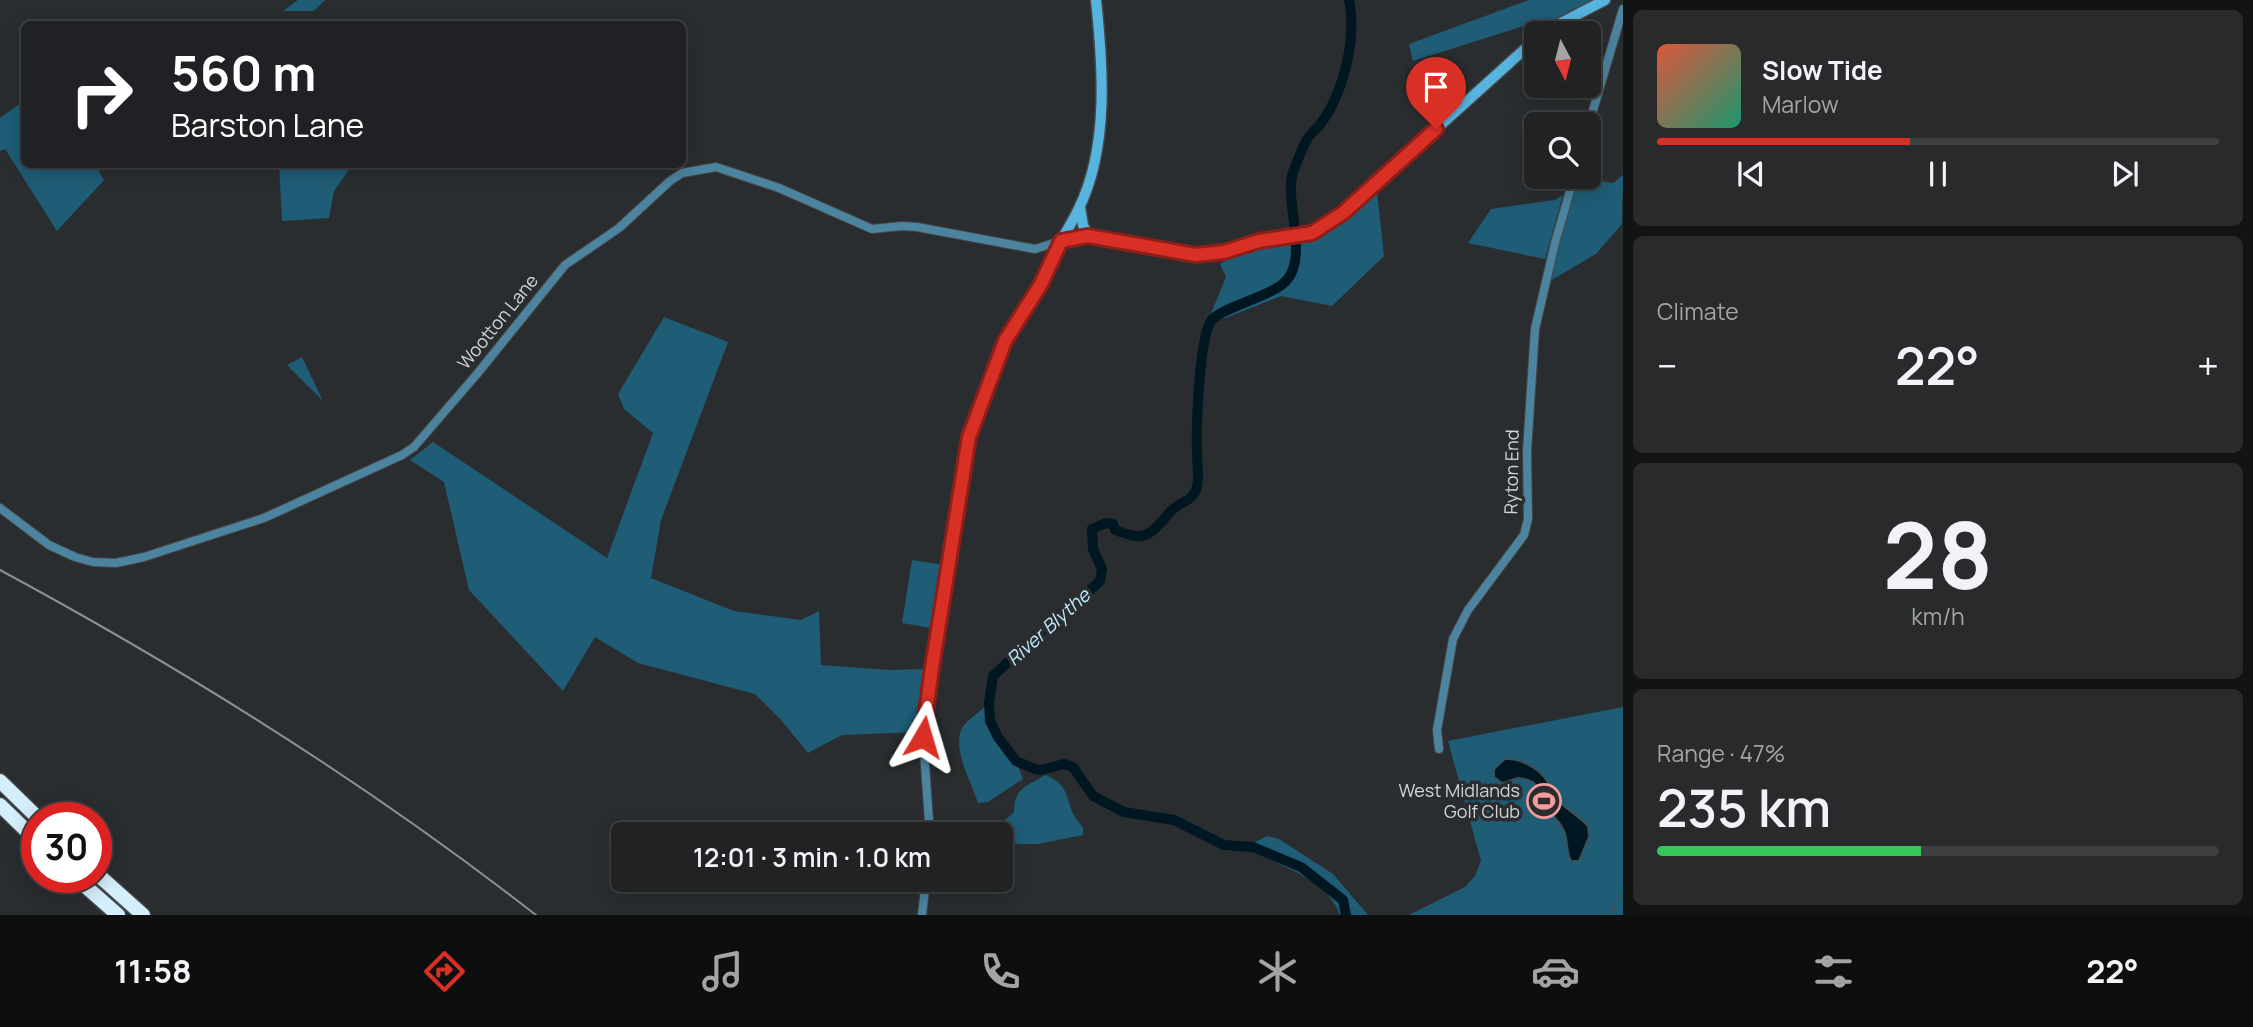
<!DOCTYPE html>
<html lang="en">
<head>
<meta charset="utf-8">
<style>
  body { margin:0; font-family:Manrope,sans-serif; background:#282a2b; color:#f1f3f6; height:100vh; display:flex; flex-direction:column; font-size:26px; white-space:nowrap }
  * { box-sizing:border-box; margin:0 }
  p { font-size:23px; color:#a2a4a6 }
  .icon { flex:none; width:38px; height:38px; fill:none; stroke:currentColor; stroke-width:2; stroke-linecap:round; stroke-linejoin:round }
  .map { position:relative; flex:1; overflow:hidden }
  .drawer { display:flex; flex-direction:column; gap:10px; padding:10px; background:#121313; width:630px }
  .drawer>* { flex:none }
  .guide { position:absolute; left:21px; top:21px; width:665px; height:147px; border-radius:10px; box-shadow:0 4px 18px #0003,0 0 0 2px #3d3f41; background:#202124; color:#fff; overflow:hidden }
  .needle { width:46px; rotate:173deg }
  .tools { position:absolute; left:1524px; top:21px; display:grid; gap:14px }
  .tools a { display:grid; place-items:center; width:77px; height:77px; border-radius:10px; background:#202223; box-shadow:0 4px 18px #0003,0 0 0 2px #3d3f41; font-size:35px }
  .speed { position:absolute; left:21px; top:802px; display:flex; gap:14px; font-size:35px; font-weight:700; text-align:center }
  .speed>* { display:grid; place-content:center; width:91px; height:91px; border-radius:50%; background:#202223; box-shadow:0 4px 18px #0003,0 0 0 2px #3d3f41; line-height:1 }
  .speed .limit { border:10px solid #d22; background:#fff; color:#111 }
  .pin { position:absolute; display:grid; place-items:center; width:60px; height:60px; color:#fff; margin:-72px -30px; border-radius:50% 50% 50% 0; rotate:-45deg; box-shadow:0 0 7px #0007 }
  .pin .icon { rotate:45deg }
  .me { position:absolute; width:77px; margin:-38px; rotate:7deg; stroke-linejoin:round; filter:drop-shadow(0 0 5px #0008) }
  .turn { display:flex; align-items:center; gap:24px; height:147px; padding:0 35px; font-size:32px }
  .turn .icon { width:91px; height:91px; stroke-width:2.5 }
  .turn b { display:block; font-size:49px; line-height:60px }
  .big { font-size:52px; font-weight:600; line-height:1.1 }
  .drawer .card { flex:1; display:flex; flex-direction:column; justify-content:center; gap:10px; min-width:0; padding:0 24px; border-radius:10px; background:#282a2b }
  .drawer .dial { align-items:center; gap:0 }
  .dial b { font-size:91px; line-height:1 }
  .song { display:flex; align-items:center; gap:21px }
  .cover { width:84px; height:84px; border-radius:10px; background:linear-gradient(135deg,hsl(10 70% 55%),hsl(160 70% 35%)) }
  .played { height:7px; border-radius:4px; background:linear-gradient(90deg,#d93025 45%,#3d3f41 45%) }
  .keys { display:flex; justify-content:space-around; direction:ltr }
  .heat { display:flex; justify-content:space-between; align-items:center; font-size:38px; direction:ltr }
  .charge { height:10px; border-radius:5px; background:linear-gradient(90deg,#34c759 47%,#3d3f41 0) }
  .trip { position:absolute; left:611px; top:822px; width:402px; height:70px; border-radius:10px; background:#202223; box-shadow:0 4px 18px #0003,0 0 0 2px #3d3f41; font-weight:600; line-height:70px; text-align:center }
  .tabs { display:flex; height:112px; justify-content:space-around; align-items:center; background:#0d0e0e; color:#a2a4a6 }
  .tabs .icon { width:49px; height:49px }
  .tabs .selected { color:#d93025 }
  .tabs b { font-size:32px; color:#f1f3f6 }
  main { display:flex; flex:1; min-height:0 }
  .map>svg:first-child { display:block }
  .green { fill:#1f5c76 }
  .water { fill:#001621; stroke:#3f4f57; stroke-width:2 }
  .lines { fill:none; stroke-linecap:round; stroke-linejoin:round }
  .stream { stroke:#3f4f57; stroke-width:2 }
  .river { stroke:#001621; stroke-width:10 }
  .street-casing { stroke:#45484a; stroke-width:10 }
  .secondary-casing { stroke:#45484a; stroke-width:13 }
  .highway-casing { stroke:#45484a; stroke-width:17 }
  .street { stroke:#4c839e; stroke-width:8 }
  .secondary { stroke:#57b4de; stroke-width:10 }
  .highway { stroke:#d5eefb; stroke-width:14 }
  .rail { stroke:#8c8f90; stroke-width:2 }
  .route-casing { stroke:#8d1f18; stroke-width:18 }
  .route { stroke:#d93025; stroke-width:12 }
  .labels { text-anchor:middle; stroke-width:7; stroke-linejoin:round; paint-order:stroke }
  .street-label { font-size:18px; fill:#d2d5d6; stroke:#2a2d2f }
  .poi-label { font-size:18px; fill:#d2d5d6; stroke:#2a2d2f; text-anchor:end }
  .water-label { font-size:19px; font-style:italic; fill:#c0e9fe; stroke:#2a2d2f }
</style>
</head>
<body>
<main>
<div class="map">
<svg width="1623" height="915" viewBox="0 0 1623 915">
  <rect width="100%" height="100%" fill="#2a2d2f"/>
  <!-- green -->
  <g class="green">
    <polygon points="298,0 325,0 314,11 283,11"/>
    <polygon points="1529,0 1593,0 1534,31 1533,23 1413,61 1409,44"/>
    <polygon points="24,101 24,164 95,165 104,180 57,231 5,149 0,151 0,118"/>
    <polygon points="279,165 279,164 352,165 334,191 329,218 282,221"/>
    <polygon points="1623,175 1622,224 1596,254 1550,281 1577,177 1613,183"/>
    <path d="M1377,191l7,65 -52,50 -51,-10 -55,22 -19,5 19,-46 -6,-13c29,-18 63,-15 95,-26 21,-6 45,-33 62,-47z"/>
    <polygon points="1563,195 1545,259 1468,243 1491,209 1555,200"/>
    <polygon points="664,317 728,342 661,520 651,578 734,611 801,620 819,611 821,665 889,670 926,669 920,700 919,732 842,735 808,753 781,720 755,694 638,663 595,637 563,691 469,590 444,482 410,460 433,442 607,558 653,433 624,409 618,394"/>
    <polygon points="302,357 323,401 287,365"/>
    <polygon points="912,560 945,565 936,629 902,623"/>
    <path d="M989,702l1,19 26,40 7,18 -35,23 -10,1c-6,-20 -30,-60 -13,-79 7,-8 17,-13 24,-22z"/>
    <polygon points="1623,707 1623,915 1409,915 1465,887 1475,876 1481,861 1448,741"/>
    <path d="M1045,775c31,12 16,30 38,52v8l-45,9h-22l-18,-18 16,-14c0,-24 12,-25 31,-37z"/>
    <path d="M1267,836l12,3 54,35 35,41h-28c-13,-37 -60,-48 -90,-66l4,-6z"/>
  </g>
  <!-- water -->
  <path class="water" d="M1505,759c15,-1 34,9 42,22 6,9 8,16 15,23 8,8 18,13 26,22l1,11 -10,24h-8c-6,-11 -2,-24 -9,-34 -8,-13 -15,-13 -16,-31l-13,-14 -8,-3 -7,-1 -16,5 -8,-6v-8z"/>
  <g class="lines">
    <!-- stream -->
    <g class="stream">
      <polyline points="1619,898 1623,894"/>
      <polyline points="1610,915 1615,904"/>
    </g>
    <!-- river -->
    <path class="river" d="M1346,915l-3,-15 -42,-33 -48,-20 -29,-2 -50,-25 -50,-8 -31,-16 -20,-29 -9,-3 -23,6 -6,-1 -19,-8 -18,-24 -8,-16 -1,-19 4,-26 73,-67 20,-15 14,-13 2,-12 -9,-20 -1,-20 14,-6 7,1 2,6c6,2 13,5 20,6 16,3 28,-17 37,-26 8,-8 20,-9 24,-20 4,-9 1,-27 1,-37 -1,-25 2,-114 14,-132 10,-14 60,-24 75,-40 23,-24 -2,-79 7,-109 4,-10 9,-25 15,-34 4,-6 10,-10 14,-16 22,-31 35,-85 27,-122"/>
    <!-- street casing -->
    <g class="street-casing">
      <g id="street">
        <polyline points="1589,124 1623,9"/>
        <polyline points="0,508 49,545 75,557 93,562 116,563 144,557 264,518 402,455 414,447 477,374 565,265 619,228 670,181 682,173 716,167 779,188 872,229 902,226 917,227 1035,249 1061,241"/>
        <polyline points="1439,749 1437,730 1453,639 1468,610 1524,535 1528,519 1527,451 1535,329 1555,243 1574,177"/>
        <polyline points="930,835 923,737 930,683 969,437 1005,341 1041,284 1061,241"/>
        <polyline points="922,915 926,880"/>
      </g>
    </g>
    <!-- secondary casing -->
    <g class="secondary-casing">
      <g id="secondary">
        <polyline points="1545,33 1559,24 1605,0"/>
        <polyline points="1080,207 1083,225 1088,236"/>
        <polyline points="1061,241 1088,236 1183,253 1215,254 1260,241 1312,233 1343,213 1536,39"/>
        <path d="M1061,241c6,-11 13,-22 18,-33 30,-61 24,-142 17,-208"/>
      </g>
    </g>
    <!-- highway casing -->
    <g class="highway-casing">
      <g id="highway">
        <polyline points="0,781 37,817"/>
        <polyline points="0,805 37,841"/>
        <polyline points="96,873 143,915"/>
        <polyline points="75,877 118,915"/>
      </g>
    </g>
    <!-- street -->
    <use href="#street" class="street"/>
    <!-- secondary -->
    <use href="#secondary" class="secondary"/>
    <!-- highway -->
    <use href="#highway" class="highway"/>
    <!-- rail -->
    <path class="rail" d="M0,570c187,101 368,214 536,345"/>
  </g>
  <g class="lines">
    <!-- route casing -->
    <g class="route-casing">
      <polyline id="route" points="923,737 931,674 969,437 1005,341 1041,284 1061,241 1088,236 1196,255 1224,252 1259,241 1312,233 1343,213 1436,129"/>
    </g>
    <!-- route -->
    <use href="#route" class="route"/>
  </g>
  <!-- icons -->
  <defs>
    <g id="stadium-ring" transform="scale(1.75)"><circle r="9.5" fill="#2a2d2f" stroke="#f59b9a" stroke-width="1.5"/><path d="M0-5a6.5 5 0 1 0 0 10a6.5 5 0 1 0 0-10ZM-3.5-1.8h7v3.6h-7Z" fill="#f59b9a"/></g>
  </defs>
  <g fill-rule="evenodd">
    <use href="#stadium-ring" x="1544" y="801"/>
  </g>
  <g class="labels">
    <!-- street labels -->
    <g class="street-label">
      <text transform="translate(498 322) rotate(-51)" y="6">Wootton Lane</text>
      <text transform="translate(1512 472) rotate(-89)" y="6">Ryton End</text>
    </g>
    <!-- poi labels -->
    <g class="poi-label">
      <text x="1520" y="797">West Midlands<tspan x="1520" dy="21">Golf Club</tspan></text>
    </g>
    <!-- water labels -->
    <g class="water-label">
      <text transform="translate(1048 627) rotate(-42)" y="7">River Blythe</text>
    </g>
  </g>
</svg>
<div class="tools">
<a><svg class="needle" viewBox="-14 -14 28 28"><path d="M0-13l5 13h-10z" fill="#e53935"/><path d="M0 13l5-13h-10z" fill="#a2a4a6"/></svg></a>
<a><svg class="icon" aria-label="search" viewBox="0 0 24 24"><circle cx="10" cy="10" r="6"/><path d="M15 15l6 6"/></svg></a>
</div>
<div class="speed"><div class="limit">30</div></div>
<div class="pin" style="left:1436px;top:129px;background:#d93025"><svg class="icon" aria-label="arrive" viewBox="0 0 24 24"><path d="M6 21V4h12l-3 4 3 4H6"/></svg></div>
<svg class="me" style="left:923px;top:737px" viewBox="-20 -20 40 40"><path d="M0-17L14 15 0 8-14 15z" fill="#d93025" stroke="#fff" stroke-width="4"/></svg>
<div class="trip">12:01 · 3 min · 1.0 km</div>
<div class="guide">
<div class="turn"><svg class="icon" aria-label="right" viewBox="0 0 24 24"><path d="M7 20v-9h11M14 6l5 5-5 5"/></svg><div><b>560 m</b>Barston Lane</div></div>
</div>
</div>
<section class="drawer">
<div class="card">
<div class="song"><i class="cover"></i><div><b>Slow Tide</b><p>Marlow</p></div></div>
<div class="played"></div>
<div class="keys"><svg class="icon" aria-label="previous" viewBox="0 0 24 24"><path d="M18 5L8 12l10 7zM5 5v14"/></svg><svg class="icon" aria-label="pause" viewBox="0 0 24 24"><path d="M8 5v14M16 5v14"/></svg><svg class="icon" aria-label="next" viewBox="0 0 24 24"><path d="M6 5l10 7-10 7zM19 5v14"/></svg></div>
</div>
<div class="card"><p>Climate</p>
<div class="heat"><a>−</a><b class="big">22°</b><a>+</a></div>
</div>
<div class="card dial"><b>28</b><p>km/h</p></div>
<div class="card"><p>Range · 47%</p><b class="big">235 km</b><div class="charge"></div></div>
</section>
</main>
<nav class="tabs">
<b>11:58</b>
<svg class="icon selected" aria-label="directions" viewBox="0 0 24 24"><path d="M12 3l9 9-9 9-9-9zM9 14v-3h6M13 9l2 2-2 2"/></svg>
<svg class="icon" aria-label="music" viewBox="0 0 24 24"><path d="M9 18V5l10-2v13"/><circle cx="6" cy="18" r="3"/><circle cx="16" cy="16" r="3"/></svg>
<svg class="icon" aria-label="phone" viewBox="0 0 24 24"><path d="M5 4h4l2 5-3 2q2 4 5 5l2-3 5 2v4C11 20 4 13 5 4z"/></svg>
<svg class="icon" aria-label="climate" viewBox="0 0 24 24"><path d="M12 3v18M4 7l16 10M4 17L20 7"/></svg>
<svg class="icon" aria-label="car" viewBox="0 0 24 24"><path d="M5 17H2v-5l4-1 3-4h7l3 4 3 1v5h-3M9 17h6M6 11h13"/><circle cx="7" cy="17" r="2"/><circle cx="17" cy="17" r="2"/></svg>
<svg class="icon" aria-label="filters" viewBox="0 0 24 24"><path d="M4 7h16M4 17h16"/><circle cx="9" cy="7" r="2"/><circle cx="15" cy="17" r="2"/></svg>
<b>22°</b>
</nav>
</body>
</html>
